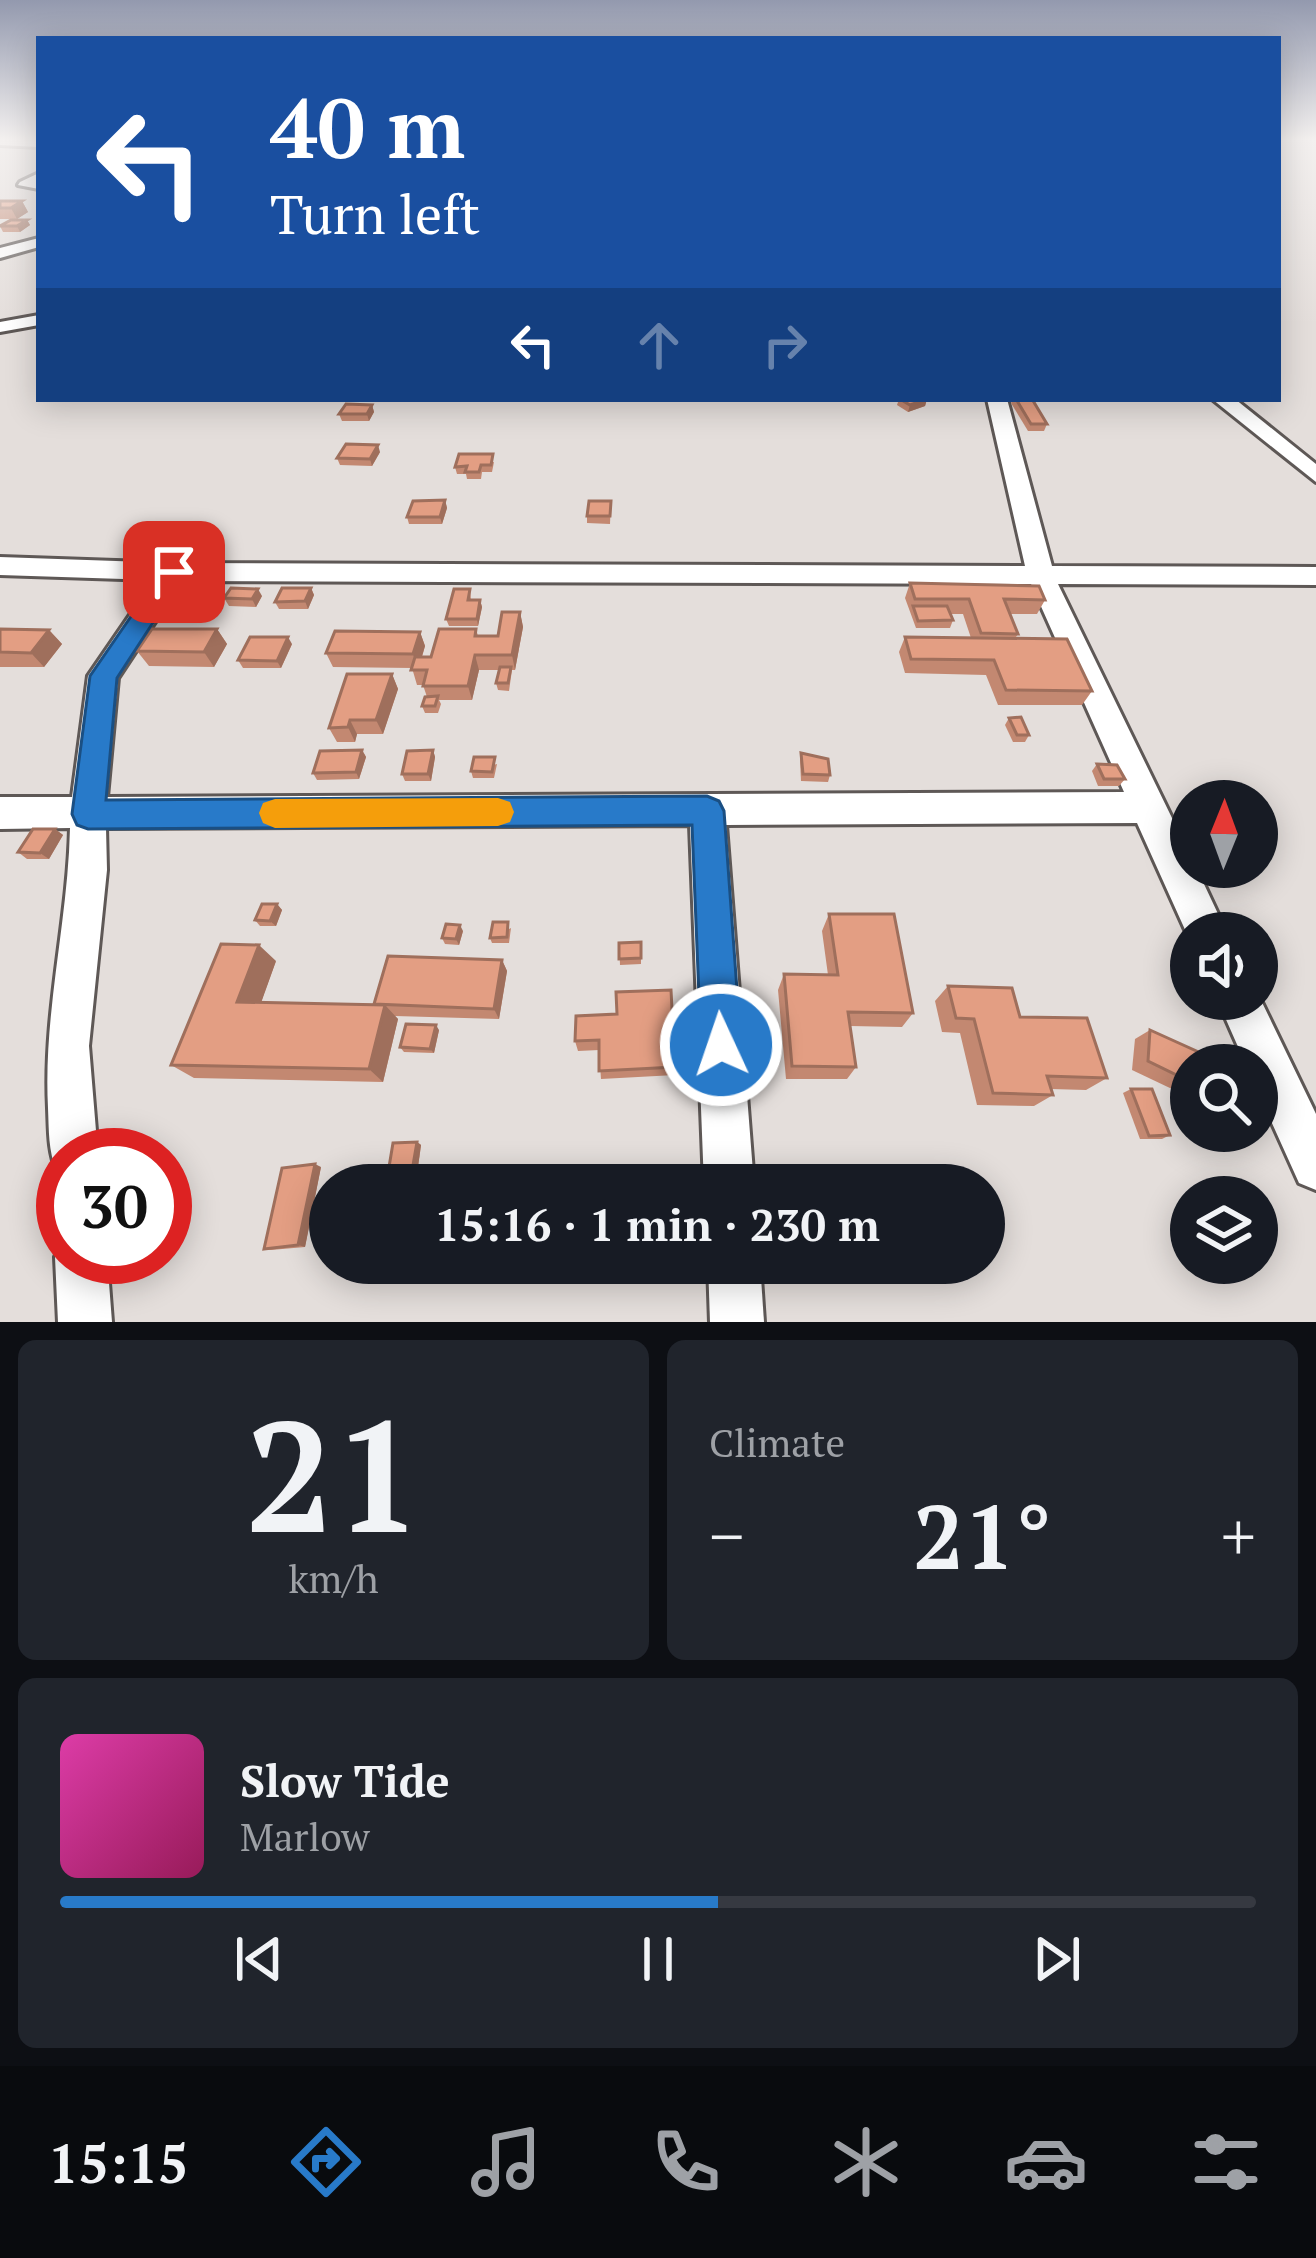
<!DOCTYPE html>
<html lang="en">
<head>
<meta charset="utf-8">
<style>
  body { margin:0; font-family:"PT Serif",serif; background:#20242c; color:#f1f3f6; height:100vh; display:flex; flex-direction:column; font-size:45px; white-space:nowrap }
  * { box-sizing:border-box; margin:0 }
  p { font-size:39px; color:#9ea1a6 }
  .icon { flex:none; width:66px; height:66px; fill:none; stroke:currentColor; stroke-width:2; stroke-linecap:round; stroke-linejoin:round }
  .map { position:relative; height:1322px; overflow:hidden }
  .panel { display:flex; flex-direction:column; gap:18px; padding:18px; background:#0d0f14; flex:1 }
  .panel>* { flex:none }
  .hud { position:absolute; left:36px; top:36px; width:1245px; height:366px; border-radius:0px; box-shadow:0 6px 30px #0003; background:#1a4fa0; color:#fff; overflow:hidden }
  .needle { width:78px; rotate:1deg }
  .controls { position:absolute; left:1170px; top:780px; display:grid; gap:24px }
  .controls a { display:grid; place-items:center; width:108px; height:108px; border-radius:50%; background:#171b24; box-shadow:0 6px 30px #0003; font-size:60px }
  .speed { position:absolute; left:36px; top:1128px; display:flex; gap:24px; font-size:60px; font-weight:700; text-align:center }
  .speed>* { display:grid; place-content:center; width:156px; height:156px; border-radius:50%; background:#171b24; box-shadow:0 6px 30px #0003; line-height:1 }
  .speed .limit { border:18px solid #d22; background:#fff; color:#111 }
  .pin { position:absolute; display:grid; place-items:center; width:102px; height:102px; color:#fff; margin:-51px; border-radius:24px; box-shadow:0 6px 18px #0006 }
  .me { position:absolute; width:132px; margin:-66px; rotate:357deg; stroke-linejoin:round; filter:drop-shadow(0 0 9px #0008) }
  .turn { display:flex; align-items:center; gap:42px; height:252px; padding:0 36px; font-size:54px }
  .turn .icon { width:156px; height:156px; stroke-width:2.5 }
  .turn b { display:block; font-size:84px; line-height:102px }
  .lanes { display:flex; align-items:center; height:114px; padding:0 36px; background:#0003; justify-content:center; gap:60px; direction:ltr }
  .lanes .off { opacity:.35 }
  .big { font-size:90px; font-weight:700; line-height:1.1 }
  .panel .card { flex:1; display:flex; flex-direction:column; justify-content:center; gap:18px; min-width:0; padding:0 42px; border-radius:18px; background:#20242c }
  .panel .dial { align-items:center; gap:0 }
  .dial b { font-size:156px; line-height:1 }
  .song { display:flex; align-items:center; gap:36px }
  .cover { width:144px; height:144px; border-radius:18px; background:linear-gradient(135deg,hsl(320 70% 55%),hsl(330 70% 35%)) }
  .played { height:12px; border-radius:6px; background:linear-gradient(90deg,#287ac9 55%,#363941 55%) }
  .keys { display:flex; justify-content:space-around; direction:ltr }
  .heat { display:flex; justify-content:space-between; align-items:center; font-size:66px; direction:ltr }
  .panel .tiles { flex:1; display:grid; gap:18px; grid-template-columns:1fr 1fr }
  .card:last-child { grid-column:span 2 }
  .trip { position:absolute; left:309px; top:1164px; width:696px; height:120px; border-radius:60px; background:#171b24; box-shadow:0 6px 30px #0003; font-weight:700; line-height:120px; text-align:center }
  .tabs { display:flex; height:192px; justify-content:space-around; align-items:center; background:#090b0e; color:#9ea1a6 }
  .tabs .icon { width:84px; height:84px }
  .tabs .selected { color:#287ac9 }
  .tabs b { font-size:54px; color:#f1f3f6 }
  .map>svg:first-child { display:block }
  .lines { fill:none; stroke-linecap:round; stroke-linejoin:round }
  .street-casing { stroke:#5e5856; stroke-width:6 }
  .street { fill:#fff; fill-rule:evenodd }
  .wall { fill:#c38871 }
  .shaded-wall { fill:#9f6f5c }
  .building { fill:#e39e83; stroke:#9f6f5c; stroke-width:3 }
  .route { fill:#287ac9; stroke:#1a4f83; stroke-width:3 }
  .slow { fill:#f59e0b }
</style>
</head>
<body>
<div class="map">
<svg width="1316" height="1322" viewBox="0 0 1316 1322">
  <rect width="100%" height="100%" fill="#e4dedb"/>
  <g class="lines">
    <!-- street casing -->
    <g class="street-casing">
      <g id="street">
        <polygon points="0,139 39,141 39,147 0,145"/>
        <polygon points="39,173 39,189 18,185 20,182"/>
        <polygon points="39,238 39,247 0,258 0,248"/>
        <polygon points="39,315 39,325 0,332 0,322"/>
        <path d="M987,399h20l45,167 264,1v18l-258,-1 133,273v10h5l31,66h-36v10l-54,-120 -411,2 28,360h-50l-14,-360 -584,3 1,42 -18,176 9,109h-35v19l-6,-2c-9,-21 -8,-42 -9,-64 -5,-95 20,-186 22,-280l-70,1v-32h72l16,-121 66,-96 -154,-5v-18l174,6 851,3zM182,581l849,3 93,208 -1017,5 11,-119z"/>
        <polygon points="1212,399 1235,399 1316,464 1316,482"/>
        <polygon points="1257,992 1316,1114 1316,1190 1299,1183 1257,1090 1257,1065 1246,1065 1217,999 1257,999"/>
        <polygon points="63,1239 63,1257 107,1257 112,1322 58,1322 55,1257"/>
        <polygon points="708,1263 760,1263 764,1322 710,1322"/>
      </g>
    </g>
    <!-- street -->
    <use href="#street" class="street"/>
  </g>
  <!-- wall -->
  <g class="wall">
    <polygon points="0,201 22,201 28,212 17,219 0,219"/>
    <polygon points="27,220 30,225 20,232 3,232 0,226"/>
    <polygon points="899,399 927,399 925,406 908,412 897,405"/>
    <polygon points="1013,399 1032,399 1047,424 1044,431 1028,431 1011,403"/>
    <polygon points="372,405 374,412 369,421 342,421 339,414"/>
    <polygon points="380,452 372,466 340,465 337,458"/>
    <polygon points="494,462 492,472 482,472 481,479 467,479 466,474 457,474 455,467"/>
    <polygon points="445,500 447,508 442,524 409,524 407,517"/>
    <polygon points="611,501 610,524 587,523 587,516"/>
    <polygon points="910,583 1045,600 1037,614 1010,614 1018,634 1015,639 1092,691 1082,705 998,705 986,675 905,673 899,652 905,637 971,638 963,614 950,614 953,620 950,628 916,628 905,598"/>
    <polygon points="206,587 211,594 204,606 185,606 180,599"/>
    <polygon points="311,588 314,595 308,609 279,609 275,602"/>
    <polygon points="470,589 471,600 480,600 482,607 478,626 449,626 446,619"/>
    <polygon points="262,596 256,607 229,606 224,598"/>
    <polygon points="520,612 523,627 515,670 512,670 509,691 498,690 496,683 499,670 479,670 472,700 439,700 441,704 438,713 425,713 422,706 427,697 423,685 417,685 412,668 333,667 326,653 420,632 425,646 422,657 431,657 476,629 478,636 498,636"/>
    <polygon points="0,629 49,630 62,644 44,667 0,667"/>
    <polygon points="217,629 227,644 214,667 149,666 137,651"/>
    <polygon points="292,644 281,668 243,668 238,660"/>
    <polygon points="392,674 398,689 383,734 357,734 355,742 337,742 329,728"/>
    <polygon points="1009,718 1029,735 1025,742 1013,742 1005,725"/>
    <polygon points="362,750 366,757 359,779 317,780 313,773"/>
    <polygon points="433,750 435,757 431,781 405,781 402,774"/>
    <polygon points="801,753 830,775 828,782 801,781 800,760"/>
    <polygon points="497,764 494,778 473,778 471,771"/>
    <polygon points="1097,764 1125,779 1119,786 1098,786 1092,771"/>
    <polygon points="55,829 63,835 49,859 27,859 18,852"/>
    <polygon points="277,904 282,910 276,926 260,926 255,920"/>
    <polygon points="829,914 913,1013 902,1027 850,1026 856,1067 847,1079 786,1079 778,990 784,974 828,975 822,931"/>
    <polygon points="511,928 509,943 492,943 490,938"/>
    <polygon points="463,931 459,945 445,944 442,938"/>
    <polygon points="641,942 641,964 620,965 619,943"/>
    <polygon points="502,960 507,971 499,1019 395,1016 398,1019 383,1082 194,1078 171,1065 276,961 261,1002 374,1004"/>
    <polygon points="948,986 1020,1017 1107,1078 1086,1090 1051,1089 1053,1095 1034,1106 977,1105 960,1033 942,1032 935,1001"/>
    <polygon points="576,1016 675,1067 675,1075 601,1079 599,1050 578,1051 575,1041"/>
    <polygon points="439,1030 434,1053 404,1052 400,1047"/>
    <polygon points="1150,1030 1191,1065 1191,1098 1132,1070 1135,1039"/>
    <polygon points="1131,1089 1170,1135 1162,1139 1140,1139 1123,1093"/>
    <polygon points="417,1142 421,1145 417,1174 393,1175 388,1173"/>
    <polygon points="321,1167 305,1247 271,1250 264,1249"/>
  </g>
  <!-- shaded-wall -->
  <g class="shaded-wall">
    <polygon points="22,201 28,212 17,219 11,208"/>
    <polygon points="27,220 30,225 20,232 17,226"/>
    <polygon points="927,399 925,406 908,412 910,405"/>
    <polygon points="372,405 374,412 369,421 367,414"/>
    <polygon points="378,445 380,452 372,466 370,459"/>
    <polygon points="445,500 447,508 442,524 440,517"/>
    <polygon points="206,587 211,594 204,606 199,599"/>
    <polygon points="311,588 314,595 308,609 305,601"/>
    <polygon points="258,589 262,596 256,607 252,599"/>
    <polygon points="480,600 482,607 478,626 477,619"/>
    <polygon points="520,612 523,627 515,670 512,655"/>
    <polygon points="217,629 227,644 214,667 204,652"/>
    <polygon points="49,630 62,644 44,667 31,653"/>
    <polygon points="420,632 425,646 418,669 413,654"/>
    <polygon points="288,637 292,644 281,668 277,661"/>
    <polygon points="475,655 479,670 472,700 468,686"/>
    <polygon points="392,674 398,689 383,734 376,720"/>
    <polygon points="350,720 357,734 355,742 348,727"/>
    <polygon points="362,750 366,757 359,779 356,772"/>
    <polygon points="433,750 435,757 431,781 428,774"/>
    <polygon points="55,829 63,835 49,859 40,853"/>
    <polygon points="277,904 282,910 276,926 270,921"/>
    <polygon points="460,925 463,931 459,945 456,939"/>
    <polygon points="259,945 276,961 256,1017 237,1002"/>
    <polygon points="502,960 507,971 499,1019 494,1009"/>
    <polygon points="385,1005 398,1019 383,1082 369,1069"/>
    <polygon points="436,1025 439,1030 434,1053 430,1049"/>
    <polygon points="417,1142 421,1145 417,1174 412,1171"/>
    <polygon points="315,1164 321,1167 305,1247 298,1245"/>
  </g>
  <!-- building -->
  <g class="building">
    <polygon points="0,201 22,201 11,208 0,208"/>
    <polygon points="11,220 27,220 17,226 0,226"/>
    <polygon points="900,399 927,399 910,405"/>
    <polygon points="1016,399 1032,399 1047,424 1031,424"/>
    <polygon points="346,404 372,405 367,414 339,414"/>
    <polygon points="346,444 378,445 370,459 337,458"/>
    <polygon points="459,454 493,454 491,465 481,465 479,472 465,472 467,466 455,467"/>
    <polygon points="445,500 440,517 407,517 413,501"/>
    <polygon points="589,501 611,501 610,516 587,516"/>
    <polygon points="910,583 1039,586 1045,600 1004,599 1018,634 981,633 969,599 915,599"/>
    <polygon points="188,587 206,587 199,599 180,599"/>
    <polygon points="231,588 258,589 252,599 224,598"/>
    <polygon points="282,588 311,588 305,601 275,602"/>
    <polygon points="454,589 470,589 468,600 480,600 477,619 446,619"/>
    <polygon points="913,606 947,606 953,620 918,621"/>
    <polygon points="502,612 520,612 512,655 475,655 468,686 423,686 427,670 411,670 415,657 431,657 439,629 476,629 475,636 498,636"/>
    <polygon points="0,629 49,630 31,653 0,652"/>
    <polygon points="152,629 217,629 204,652 137,651"/>
    <polygon points="335,631 420,632 413,654 326,653"/>
    <polygon points="250,637 288,637 277,661 238,660"/>
    <polygon points="905,637 1067,639 1092,691 1006,690 994,660 911,659"/>
    <polygon points="500,667 511,667 508,683 496,683"/>
    <polygon points="347,674 392,674 376,720 350,720 348,727 329,728"/>
    <polygon points="438,696 435,706 422,706 425,697"/>
    <polygon points="1021,717 1029,735 1017,735 1009,718"/>
    <polygon points="362,750 356,772 313,773 320,751"/>
    <polygon points="433,750 428,774 402,774 407,751"/>
    <polygon points="801,753 828,759 830,775 803,774"/>
    <polygon points="474,757 495,757 492,772 471,771"/>
    <polygon points="1097,764 1117,765 1125,779 1104,779"/>
    <polygon points="33,829 55,829 40,853 18,852"/>
    <polygon points="262,904 277,904 270,921 255,920"/>
    <polygon points="829,914 894,914 913,1013 848,1012 856,1067 792,1066 784,974 838,975"/>
    <polygon points="493,922 508,922 507,937 490,938"/>
    <polygon points="446,924 460,925 456,939 442,938"/>
    <polygon points="641,942 641,958 619,959 619,943"/>
    <polygon points="221,944 259,945 237,1002 385,1005 369,1069 171,1065"/>
    <polygon points="388,956 502,960 494,1009 374,1004"/>
    <polygon points="948,986 1012,988 1020,1017 1087,1018 1107,1078 1047,1076 1053,1095 993,1093 974,1019 956,1018"/>
    <polygon points="671,990 675,1067 599,1071 599,1040 575,1041 576,1016 617,1014 616,992"/>
    <polygon points="406,1024 436,1025 430,1049 400,1047"/>
    <polygon points="1150,1030 1225,1064 1225,1065 1191,1065 1191,1082 1148,1061"/>
    <polygon points="1131,1089 1152,1089 1170,1135 1149,1136"/>
    <polygon points="417,1142 412,1171 388,1173 393,1143"/>
    <polygon points="315,1164 298,1245 264,1249 282,1168"/>
    <polygon points="807,1263 840,1263 840,1264 808,1265"/>
  </g>
  <!-- sky -->
  <linearGradient id="sky" x2="0" y2="1"><stop stop-color="#9399ae"/><stop offset="0.43" stop-color="#f3f0ef"/><stop offset="1" stop-color="#f3f0ef" stop-opacity="0"/></linearGradient>
  <rect width="1316" height="324" fill="url(#sky)"/>
  <!-- route -->
  <polygon class="route" points="174,564 186,572 117,678 106,800 707,796 719,801 724,811 741,1045 735,1059 721,1065 707,1059 701,1045 692,825 88,829 77,825 72,814 90,676 165,567"/>
  <!-- slow -->
  <polygon class="slow" points="498,798 510,802 514,812 510,822 498,826 275,828 263,823 259,813 263,803 275,799"/>
</svg>
<div class="controls">
<a><svg class="needle" viewBox="-14 -14 28 28"><path d="M0-13l5 13h-10z" fill="#e53935"/><path d="M0 13l5-13h-10z" fill="#9ea1a6"/></svg></a>
<a><svg class="icon" aria-label="sound" viewBox="0 0 24 24"><path d="M4 9h4l5-4v14l-5-4H4zM17 9q2 3 0 6"/></svg></a>
<a><svg class="icon" aria-label="search" viewBox="0 0 24 24"><circle cx="10" cy="10" r="6"/><path d="M15 15l6 6"/></svg></a>
<a><svg class="icon" aria-label="layers" viewBox="0 0 24 24"><path d="M12 4l9 5-9 5-9-5zM3 14l9 5 9-5"/></svg></a>
</div>
<div class="speed"><div class="limit">30</div></div>
<div class="pin" style="left:174px;top:572px;background:#d93025"><svg class="icon" aria-label="arrive" viewBox="0 0 24 24"><path d="M6 21V4h12l-3 4 3 4H6"/></svg></div>
<svg class="me" style="left:721px;top:1045px" viewBox="-20 -20 40 40"><circle r="17" fill="#287ac9" stroke="#fff" stroke-width="3"/><path d="M0-11L8 9 0 5-8 9z" fill="#fff"/></svg>
<div class="trip">15:16 · 1 min · 230 m</div>
<div class="hud">
<div class="turn"><svg class="icon" aria-label="left" viewBox="0 0 24 24"><path d="M17 20v-9H6M10 6l-5 5 5 5"/></svg><div><b>40 m</b>Turn left</div></div>
<div class="lanes"><svg class="icon" aria-label="left" viewBox="0 0 24 24"><path d="M17 20v-9H6M10 6l-5 5 5 5"/></svg><svg class="icon off" aria-label="ahead" viewBox="0 0 24 24"><path d="M12 20V5M6 11l6-6 6 6"/></svg><svg class="icon off" aria-label="right" viewBox="0 0 24 24"><path d="M7 20v-9h11M14 6l5 5-5 5"/></svg></div>
</div>
</div>
<section class="panel">
<div class="tiles">
<div class="card dial"><b>21</b><p>km/h</p></div>
<div class="card"><p>Climate</p>
<div class="heat"><a>−</a><b class="big">21°</b><a>+</a></div>
</div>
<div class="card">
<div class="song"><i class="cover"></i><div><b>Slow Tide</b><p>Marlow</p></div></div>
<div class="played"></div>
<div class="keys"><svg class="icon" aria-label="previous" viewBox="0 0 24 24"><path d="M18 5L8 12l10 7zM5 5v14"/></svg><svg class="icon" aria-label="pause" viewBox="0 0 24 24"><path d="M8 5v14M16 5v14"/></svg><svg class="icon" aria-label="next" viewBox="0 0 24 24"><path d="M6 5l10 7-10 7zM19 5v14"/></svg></div>
</div>
</div>
</section>
<nav class="tabs">
<b>15:15</b>
<svg class="icon selected" aria-label="directions" viewBox="0 0 24 24"><path d="M12 3l9 9-9 9-9-9zM9 14v-3h6M13 9l2 2-2 2"/></svg>
<svg class="icon" aria-label="music" viewBox="0 0 24 24"><path d="M9 18V5l10-2v13"/><circle cx="6" cy="18" r="3"/><circle cx="16" cy="16" r="3"/></svg>
<svg class="icon" aria-label="phone" viewBox="0 0 24 24"><path d="M5 4h4l2 5-3 2q2 4 5 5l2-3 5 2v4C11 20 4 13 5 4z"/></svg>
<svg class="icon" aria-label="climate" viewBox="0 0 24 24"><path d="M12 3v18M4 7l16 10M4 17L20 7"/></svg>
<svg class="icon" aria-label="car" viewBox="0 0 24 24"><path d="M5 17H2v-5l4-1 3-4h7l3 4 3 1v5h-3M9 17h6M6 11h13"/><circle cx="7" cy="17" r="2"/><circle cx="17" cy="17" r="2"/></svg>
<svg class="icon" aria-label="filters" viewBox="0 0 24 24"><path d="M4 7h16M4 17h16"/><circle cx="9" cy="7" r="2"/><circle cx="15" cy="17" r="2"/></svg>
</nav>
</body>
</html>
